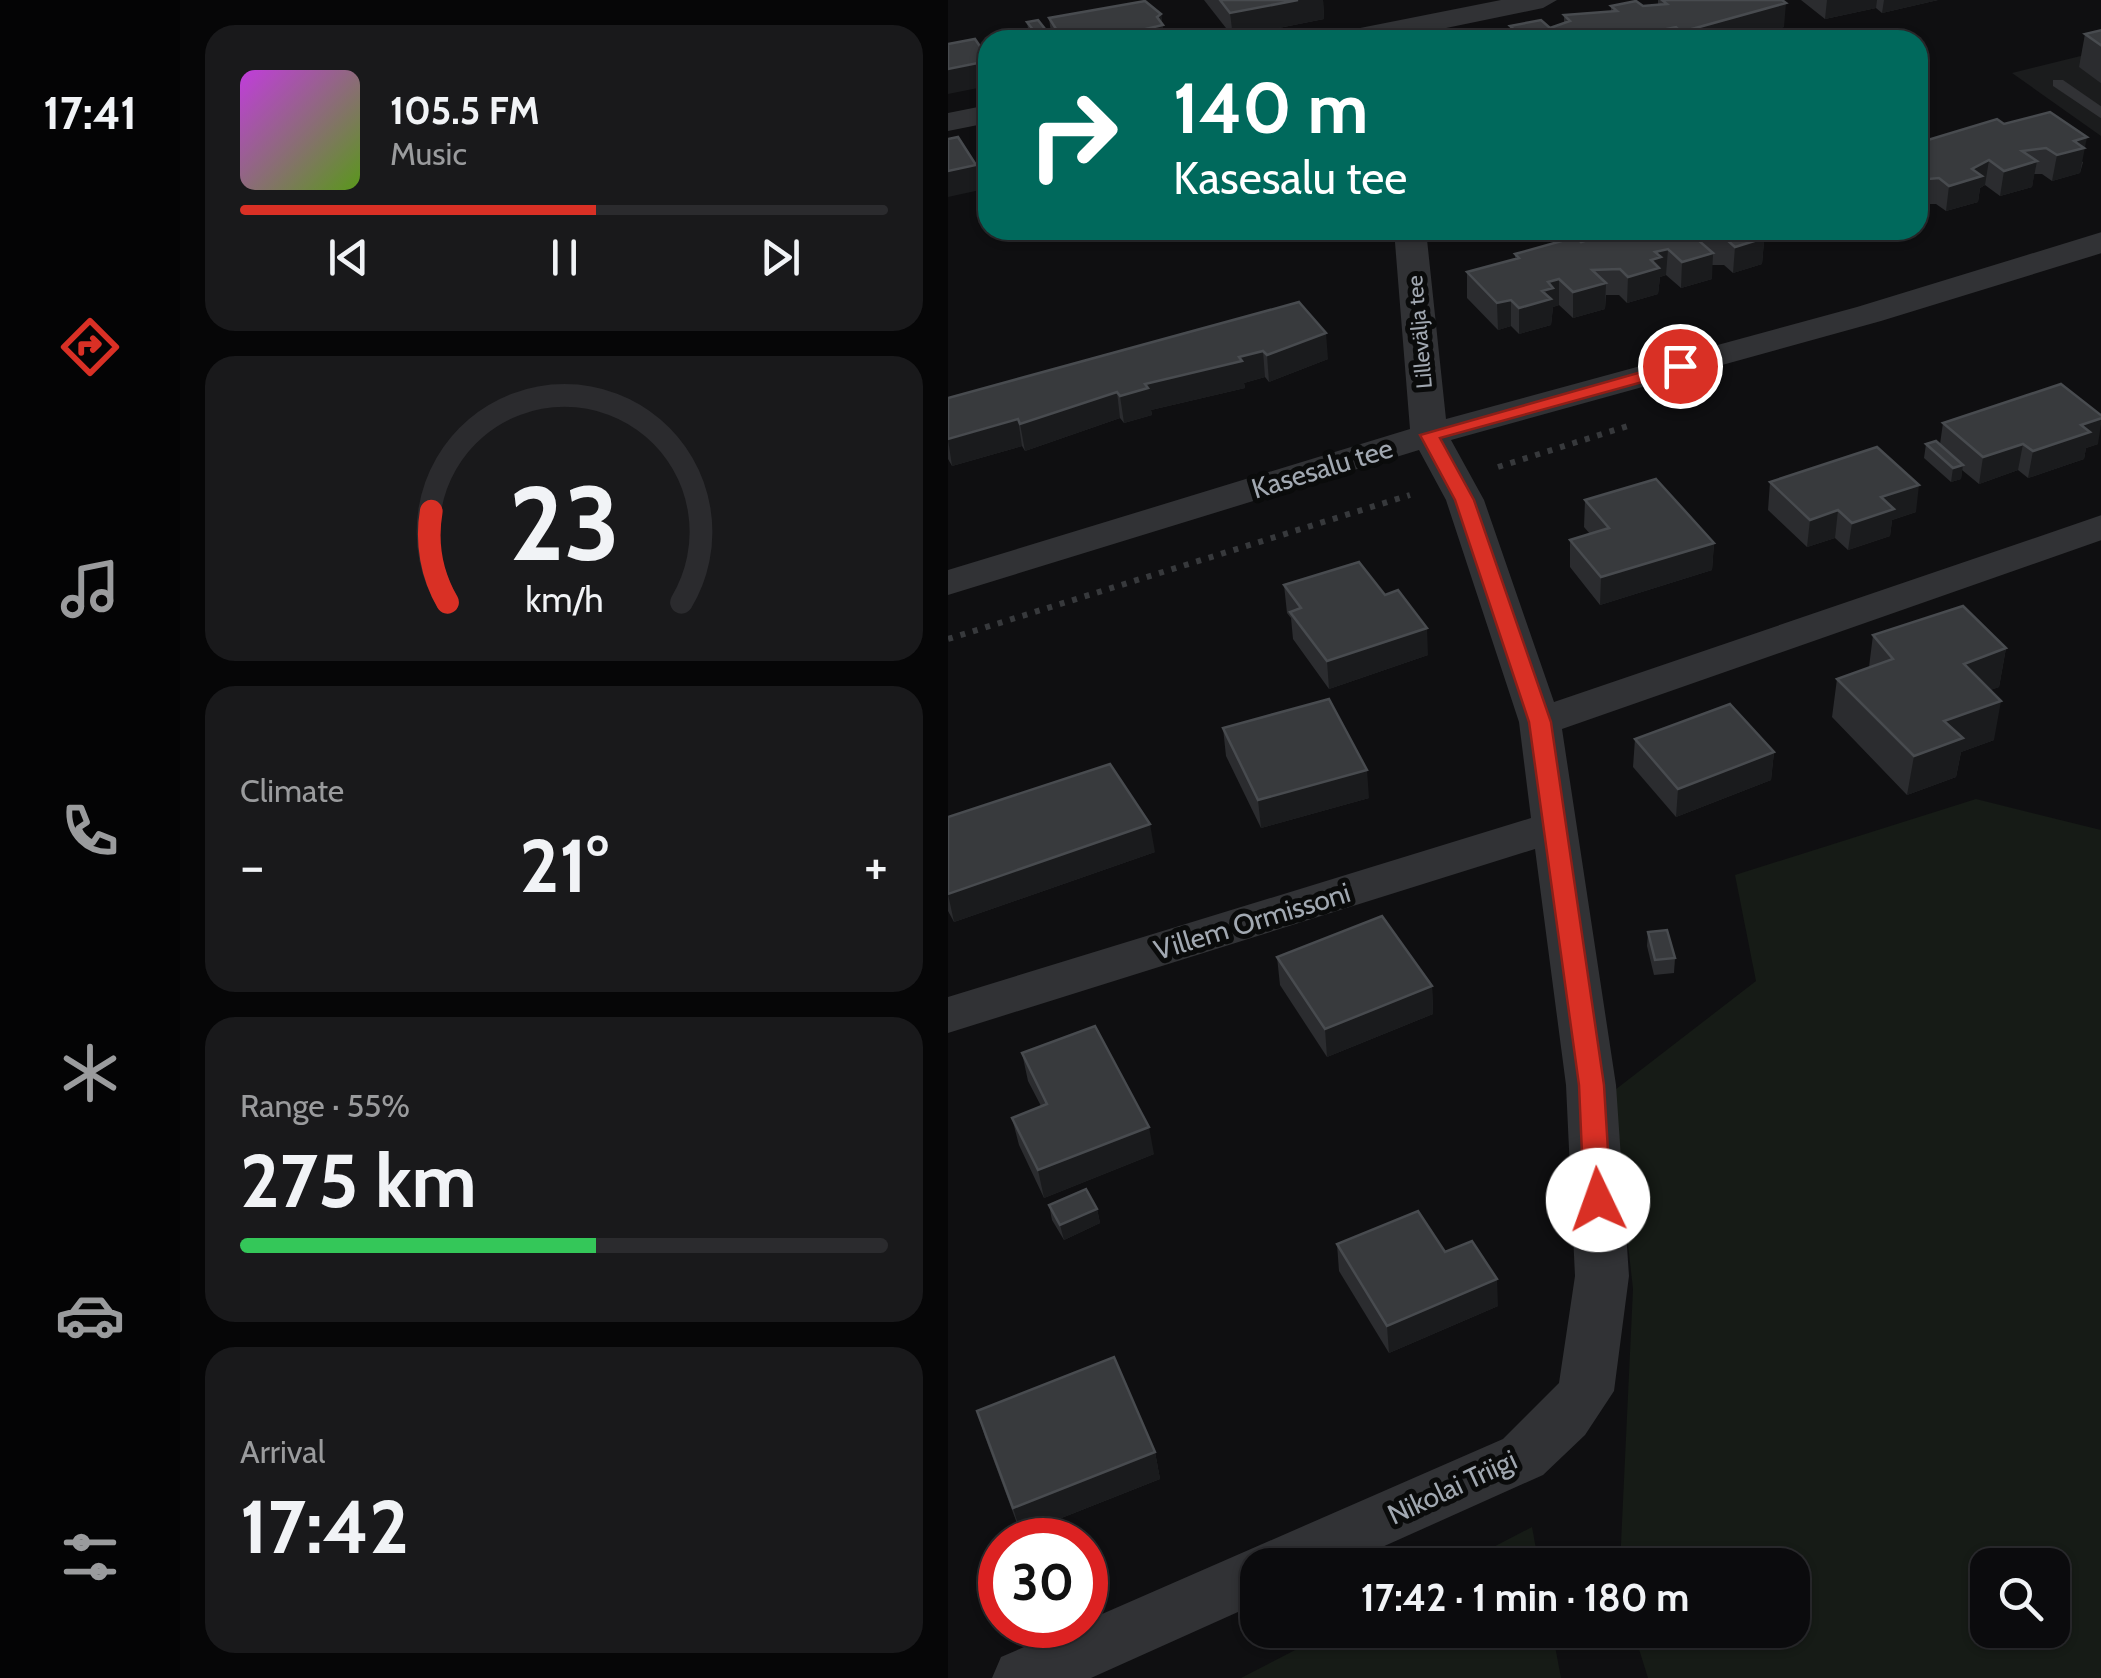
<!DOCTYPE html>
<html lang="en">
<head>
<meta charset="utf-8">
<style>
  body { margin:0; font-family:Cabin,sans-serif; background:#19191b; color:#f1f3f6; height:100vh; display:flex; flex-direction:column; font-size:38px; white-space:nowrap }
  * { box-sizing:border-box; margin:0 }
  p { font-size:32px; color:#9a9b9d }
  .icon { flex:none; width:55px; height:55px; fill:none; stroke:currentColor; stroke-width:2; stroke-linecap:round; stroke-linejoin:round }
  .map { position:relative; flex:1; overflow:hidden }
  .sheet { display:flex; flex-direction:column; gap:25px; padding:25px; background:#060607; width:768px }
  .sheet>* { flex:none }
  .guide { position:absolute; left:30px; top:30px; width:950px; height:210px; border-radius:30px; box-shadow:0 2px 8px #0004,0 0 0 2px #2b2b2e; background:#00695c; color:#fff; overflow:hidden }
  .controls { position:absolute; left:1022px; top:1548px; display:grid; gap:20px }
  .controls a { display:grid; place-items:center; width:100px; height:100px; border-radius:20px; background:#0b0b0d; box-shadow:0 2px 8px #0004,0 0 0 2px #2b2b2e; font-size:50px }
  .speed { position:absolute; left:30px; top:1518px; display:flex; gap:20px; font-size:50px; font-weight:700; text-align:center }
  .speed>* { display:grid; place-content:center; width:130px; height:130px; border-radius:50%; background:#0b0b0d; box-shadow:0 2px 8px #0004,0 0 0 2px #2b2b2e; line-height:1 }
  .speed .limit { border:15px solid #d22; background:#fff; color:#111 }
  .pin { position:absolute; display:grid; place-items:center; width:85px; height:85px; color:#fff; margin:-42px; border:5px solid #fff; border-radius:50%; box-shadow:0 2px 10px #0007 }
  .me { position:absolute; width:110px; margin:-55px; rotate:357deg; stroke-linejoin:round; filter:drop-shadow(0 0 8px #0008) }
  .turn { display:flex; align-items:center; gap:35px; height:210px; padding:0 30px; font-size:45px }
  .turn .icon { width:130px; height:130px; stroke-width:2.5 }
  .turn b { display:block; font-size:70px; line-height:85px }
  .big { font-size:75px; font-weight:700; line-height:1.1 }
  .sheet .widget { flex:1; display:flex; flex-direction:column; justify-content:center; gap:15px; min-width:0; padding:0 35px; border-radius:30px; background:#19191b }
  .sheet .dial { align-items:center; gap:0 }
  .dial svg { height:260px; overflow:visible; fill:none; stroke:#2b2b2e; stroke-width:7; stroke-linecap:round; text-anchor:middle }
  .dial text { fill:#f1f3f6; stroke:none }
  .song { display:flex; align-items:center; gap:30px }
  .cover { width:120px; height:120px; border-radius:15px; background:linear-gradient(135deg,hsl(290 70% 55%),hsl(90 70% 35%)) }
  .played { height:10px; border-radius:5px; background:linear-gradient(90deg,#d93025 55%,#2b2b2e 55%) }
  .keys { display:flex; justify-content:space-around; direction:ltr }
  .heat { display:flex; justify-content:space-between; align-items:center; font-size:55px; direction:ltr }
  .charge { height:15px; border-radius:8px; background:linear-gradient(90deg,#34c759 55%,#2b2b2e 0) }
  .trip { position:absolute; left:292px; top:1548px; width:570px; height:100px; border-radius:30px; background:#0b0b0d; box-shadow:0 2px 8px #0004,0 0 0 2px #2b2b2e; font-weight:700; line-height:100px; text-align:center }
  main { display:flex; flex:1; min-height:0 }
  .menu { display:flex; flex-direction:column; width:180px; justify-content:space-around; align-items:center; background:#040405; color:#9a9b9d }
  .menu .icon { width:70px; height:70px }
  .menu .selected { color:#d93025 }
  .menu b { font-size:45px; color:#f1f3f6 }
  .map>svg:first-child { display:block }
  .built { fill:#1b1c1d }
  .green { fill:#161b16; fill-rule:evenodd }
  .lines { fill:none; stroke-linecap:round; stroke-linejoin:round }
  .path { stroke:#37393c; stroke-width:6; stroke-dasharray:5 8; stroke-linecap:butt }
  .lane { fill:#313235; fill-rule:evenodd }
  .street { fill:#313235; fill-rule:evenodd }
  .wall { fill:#2b2c2f }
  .shaded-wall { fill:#1a1b1d }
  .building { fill:#383a3d; stroke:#484b4f; stroke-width:2.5 }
  .route { fill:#d93025; stroke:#8d1f18; stroke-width:2.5 }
  .labels { text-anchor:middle; stroke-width:10; stroke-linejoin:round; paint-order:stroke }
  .far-street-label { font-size:22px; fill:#a1a8b1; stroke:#0a0b0b }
  .street-label { font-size:28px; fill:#a1a8b1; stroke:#0a0b0b }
</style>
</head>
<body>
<main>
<nav class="menu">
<b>17:41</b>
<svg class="icon selected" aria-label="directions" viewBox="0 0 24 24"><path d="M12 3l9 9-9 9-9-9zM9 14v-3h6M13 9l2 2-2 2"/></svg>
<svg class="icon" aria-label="music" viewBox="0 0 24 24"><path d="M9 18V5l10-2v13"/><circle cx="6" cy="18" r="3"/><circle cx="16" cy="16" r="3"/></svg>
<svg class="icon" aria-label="phone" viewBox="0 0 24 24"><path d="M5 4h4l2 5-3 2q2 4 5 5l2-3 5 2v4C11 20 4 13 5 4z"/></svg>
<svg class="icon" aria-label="climate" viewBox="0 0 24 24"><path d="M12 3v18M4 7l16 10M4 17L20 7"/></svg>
<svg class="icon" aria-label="car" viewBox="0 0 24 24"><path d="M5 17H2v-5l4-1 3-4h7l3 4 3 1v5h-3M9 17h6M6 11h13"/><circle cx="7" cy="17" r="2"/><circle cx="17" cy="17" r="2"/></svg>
<svg class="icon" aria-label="filters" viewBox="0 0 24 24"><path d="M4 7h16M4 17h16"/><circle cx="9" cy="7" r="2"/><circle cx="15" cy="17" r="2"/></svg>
</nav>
<section class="sheet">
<div class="widget">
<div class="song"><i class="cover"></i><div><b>105.5 FM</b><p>Music</p></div></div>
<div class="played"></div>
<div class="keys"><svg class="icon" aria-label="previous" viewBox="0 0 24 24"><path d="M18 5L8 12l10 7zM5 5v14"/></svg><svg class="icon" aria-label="pause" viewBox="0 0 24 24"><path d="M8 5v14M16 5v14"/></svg><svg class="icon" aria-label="next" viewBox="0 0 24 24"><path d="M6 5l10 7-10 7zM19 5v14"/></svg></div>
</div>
<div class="widget dial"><svg viewBox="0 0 100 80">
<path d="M14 69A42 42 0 1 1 86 69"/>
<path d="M14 69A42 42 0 0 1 9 41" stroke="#d93025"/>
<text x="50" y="56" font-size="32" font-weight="700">23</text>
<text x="50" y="72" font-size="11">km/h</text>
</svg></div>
<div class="widget"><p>Climate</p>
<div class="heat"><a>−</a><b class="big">21°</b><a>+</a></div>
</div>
<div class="widget"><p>Range · 55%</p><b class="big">275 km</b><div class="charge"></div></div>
<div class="widget"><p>Arrival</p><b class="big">17:42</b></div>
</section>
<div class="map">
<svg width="1154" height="1678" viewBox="0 0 1154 1678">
  <rect width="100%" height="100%" fill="#0f0f11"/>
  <!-- built -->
  <polygon class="built" points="1153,51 1153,136 1064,73"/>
  <!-- green -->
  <g class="green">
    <path d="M1028,799l125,31v848h-453l-15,-48h160v-65h-173l13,-276 -22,-196 145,-112 -21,-106zM1040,1565h65v65h-65z"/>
    <polygon points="584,1527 591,1565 511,1565"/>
    <polygon points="386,1630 604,1630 613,1678 293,1678"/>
  </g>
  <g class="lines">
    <!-- path -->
    <g class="path">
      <polyline points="550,467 686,424"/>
      <polyline points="0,639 462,495"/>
    </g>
    <!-- lane -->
    <polygon class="lane" points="1105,80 1115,80 1154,107 1154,119 1105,86"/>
    <!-- street -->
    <g class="street">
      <polygon points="553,0 609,0 595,8 440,40 382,40 397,31"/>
      <polygon points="40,105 40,123 0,131 0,113"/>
      <polygon points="446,230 478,230 498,419 909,307 1154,232 1154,253 933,321 503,440 536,500 606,702 1154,515 1154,540 614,729 668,1085 681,1276 666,1391 637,1435 595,1475 394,1565 310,1565 310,1603 143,1678 44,1678 53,1657 127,1625 138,1625 138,1621 555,1439 611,1383 627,1276 618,1085 587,849 0,1033 0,997 583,818 571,722 498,500 471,450 0,595 0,570 462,429"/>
    </g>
  </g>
  <!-- wall -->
  <g class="wall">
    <polygon points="256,0 375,0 376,19 285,37"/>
    <polygon points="710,0 834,0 836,27 790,40 512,40 512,36 562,36 562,26 602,28 616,23 616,15 663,12 663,6 710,6"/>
    <polygon points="853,0 990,0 934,13 928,8 877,19"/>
    <polygon points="213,14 216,40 104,40 101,18"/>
    <polygon points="79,22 98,40 85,40 81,35"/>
    <polygon points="1154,30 1154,84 1131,67 1137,34"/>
    <polygon points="1056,124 1135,162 1132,173 1104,181 1094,174 1086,174 1084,187 1052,196 1037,185 1032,188 1030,202 998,211 988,204 978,204 976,218 970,219 970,143"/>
    <polygon points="817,230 814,264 785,273 776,265 764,265 764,279 733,288 718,275 712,277 710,294 679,303 671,295 658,295 657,309 625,318 611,305 605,307 603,325 571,334 563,326 550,330 519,298 519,272 567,259 567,254 633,242"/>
    <polygon points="854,230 922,230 922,233 892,242 882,233 864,239"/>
    <polygon points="351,302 380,359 321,382 317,377 296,383 297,388 203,410 204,415 176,423 172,418 77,451 74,446 4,466 0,459 0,398"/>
    <polygon points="995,423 1150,444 1138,448 1136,459 1080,478 1070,470 1031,484 1014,470 1013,479 1003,482 976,458 978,444 992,444"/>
    <polygon points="822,482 968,512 944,520 942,536 900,550 887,538 859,547 820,510"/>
    <polygon points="637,500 766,543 764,570 652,605 622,567 622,540 642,534 636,527"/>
    <polygon points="336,585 480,655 381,689 345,639 343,618 339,613"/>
    <polygon points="925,635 1058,648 1051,687 1042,690 1046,740 1013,752 1008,777 959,795 884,717 889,679 921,667"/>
    <polygon points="275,728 421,798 313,828 278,756"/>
    <polygon points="687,739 826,752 823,780 728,817 685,767"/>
    <polygon points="0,817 207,852 6,922 0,911"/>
    <polygon points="700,932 727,958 726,973 706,975 699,946"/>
    <polygon points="329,957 484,986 485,1014 379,1057 332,985"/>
    <polygon points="74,1053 206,1154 96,1198 71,1145 64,1118 93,1106 80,1081"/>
    <polygon points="101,1205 149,1209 152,1223 116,1240 104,1220"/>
    <polygon points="389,1244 497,1252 550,1306 441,1353 391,1271"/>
    <polygon points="29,1411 207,1452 212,1479 73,1534 37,1437"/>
  </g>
  <!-- shaded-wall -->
  <g class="shaded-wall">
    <polygon points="350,0 375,0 376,19 285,37 282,13"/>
    <polygon points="879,0 929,0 928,8 877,19"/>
    <polygon points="936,0 990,0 934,13"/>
    <polygon points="838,3 836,27 790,40 733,40 733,32"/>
    <polygon points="213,14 216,40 150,40 209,17"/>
    <polygon points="728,27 727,40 664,40"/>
    <polygon points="97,29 98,40 87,40 86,31"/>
    <polygon points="40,61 40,86 0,94 0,69"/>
    <polygon points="1139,137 1132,173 1104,181 1109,155 1126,141"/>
    <polygon points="1041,160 1037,185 1032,188 1030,202 998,211 1001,186 1024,169"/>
    <polygon points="1089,161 1084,187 1052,196 1056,171"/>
    <polygon points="28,165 32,190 0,197 0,171"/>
    <polygon points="976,179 974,194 979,192 976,218 970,219 970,180"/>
    <polygon points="817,230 814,264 785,273 787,247 807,231"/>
    <polygon points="865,230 882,230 882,233 864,239"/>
    <polygon points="893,230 922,230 922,233 892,242"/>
    <polygon points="720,249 718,275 712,277 710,294 679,303 680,277 707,252"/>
    <polygon points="765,253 764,279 733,288 734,262"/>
    <polygon points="611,279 611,305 605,307 603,325 571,334 571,308 600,282"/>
    <polygon points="658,283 657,309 625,318 625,292"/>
    <polygon points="563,300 563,326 550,330 549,303"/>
    <polygon points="378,333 380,359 321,382 319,355"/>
    <polygon points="315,351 317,377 296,383 297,388 203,410 204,415 176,423 172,396 197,384"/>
    <polygon points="169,392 172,418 77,451 72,424"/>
    <polygon points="1154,418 1150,444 1138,448 1136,459 1080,478 1085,451 1133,425"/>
    <polygon points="70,419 74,446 4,466 0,439"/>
    <polygon points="1075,444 1070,470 1031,484 1035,457"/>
    <polygon points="1015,465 1013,479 1003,482 1005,468"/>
    <polygon points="971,485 968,512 944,520 942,536 900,550 904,523 933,497"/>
    <polygon points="890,510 887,538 859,547 862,520"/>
    <polygon points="766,543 764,570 652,605 653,577"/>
    <polygon points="479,628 480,655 381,689 379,661"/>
    <polygon points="1058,648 1051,687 1009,702 1016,664"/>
    <polygon points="1053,701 1046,740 1013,752 1008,777 959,795 966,756 996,721"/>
    <polygon points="826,752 823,780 728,817 730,789"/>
    <polygon points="419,770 421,798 313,828 310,800"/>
    <polygon points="202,824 207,852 6,922 0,894"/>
    <polygon points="484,986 485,1014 379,1057 377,1029"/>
    <polygon points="201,1127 206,1154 96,1198 90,1170"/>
    <polygon points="149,1209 152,1223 116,1240 112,1225"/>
    <polygon points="549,1279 550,1306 441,1353 439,1326"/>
    <polygon points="207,1452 212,1479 73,1534 65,1508"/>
  </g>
  <!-- building -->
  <g class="building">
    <polygon points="272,0 350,0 282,13"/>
    <polygon points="714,0 834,0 838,3 733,32 728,27 664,40 516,40 512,36 539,30 545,37 559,37 571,34 562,26 593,20 602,28 622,21 616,15 669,11 663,6 688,1 695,6 719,4"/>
    <polygon points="197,1 213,14 209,17 215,25 150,40 115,40 101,18"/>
    <polygon points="90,20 97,29 86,31 79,22"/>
    <polygon points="1154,30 1154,46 1137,34"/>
    <polygon points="27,39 40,58 40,61 0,69 0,44"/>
    <polygon points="1102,112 1139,137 1126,141 1136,148 1109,155 1098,148 1074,151 1089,161 1056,171 1041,160 1024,169 1034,176 1001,186 991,178 970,180 970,143 1049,119 1056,124"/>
    <polygon points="10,137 28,165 0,171 0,139"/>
    <polygon points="970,185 979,192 970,195"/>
    <polygon points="674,230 811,230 807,231 816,238 787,247 778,239 750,240 765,253 734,262 720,249 707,252 713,257 703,260 711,268 680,277 672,269 644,270 658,283 625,292 611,279 600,282 605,288 594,291 603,299 571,308 563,300 549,303 519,272 571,258 567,254 628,237 633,242"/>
    <polygon points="351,302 378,333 319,355 315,351 291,357 294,361 197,384 200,388 172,396 169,392 72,424 70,419 0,439 0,398"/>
    <polygon points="1113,384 1154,416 1154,418 1133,425 1142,432 1085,451 1075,444 1035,457 995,423"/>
    <polygon points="988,441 1015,465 1005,468 978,444"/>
    <polygon points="929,447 971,485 933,497 946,509 904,523 890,510 862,520 822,482"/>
    <polygon points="708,479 766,543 653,577 622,540 661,528 637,500"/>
    <polygon points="411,562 437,595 450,590 479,628 379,661 342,612 353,608 336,585"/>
    <polygon points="1015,606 1058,648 1016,664 1053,701 996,721 1015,738 966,756 889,679 945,659 925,635"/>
    <polygon points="381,699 419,770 310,800 275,728"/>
    <polygon points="782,704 826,752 730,789 687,739"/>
    <polygon points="162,764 202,824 0,894 0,817"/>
    <polygon points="434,916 484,986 377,1029 329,957"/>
    <polygon points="719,930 727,958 707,960 700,932"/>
    <polygon points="147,1026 201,1127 90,1170 64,1118 99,1104 74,1053"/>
    <polygon points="138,1189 149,1209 112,1225 101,1205"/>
    <polygon points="470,1211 497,1252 524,1241 549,1279 439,1326 389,1244"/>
    <polygon points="166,1357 207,1452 65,1508 29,1411"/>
  </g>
  <!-- route -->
  <polygon class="route" points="732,361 741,366 738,370 492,438 526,500 603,722 656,1085 663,1200 650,1210 636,1200 631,1085 581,722 507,500 472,435"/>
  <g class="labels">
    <!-- far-street labels -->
    <g class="far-street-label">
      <text transform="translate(471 332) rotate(-95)" y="8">Lillevälja tee</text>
    </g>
    <!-- street labels -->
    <g class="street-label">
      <text transform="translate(374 468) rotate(-17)" y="10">Kasesalu tee</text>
      <text transform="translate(304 921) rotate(-17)" y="10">Villem Ormissoni</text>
      <text transform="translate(504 1487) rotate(-25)" y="10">Nikolai Triigi</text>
    </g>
  </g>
</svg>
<div class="controls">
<a><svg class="icon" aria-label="search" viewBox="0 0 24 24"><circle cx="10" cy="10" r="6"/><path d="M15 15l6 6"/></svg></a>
</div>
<div class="speed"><div class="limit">30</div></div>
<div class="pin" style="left:732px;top:366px;background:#d93025"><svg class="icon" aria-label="arrive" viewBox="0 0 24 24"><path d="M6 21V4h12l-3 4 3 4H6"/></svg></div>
<svg class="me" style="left:650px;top:1200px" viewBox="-20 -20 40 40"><circle r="19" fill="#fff"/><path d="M0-13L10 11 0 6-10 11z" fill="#d93025"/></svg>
<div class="trip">17:42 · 1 min · 180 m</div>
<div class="guide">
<div class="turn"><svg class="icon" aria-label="right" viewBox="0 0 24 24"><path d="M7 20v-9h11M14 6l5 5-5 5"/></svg><div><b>140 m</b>Kasesalu tee</div></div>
</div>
</div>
</main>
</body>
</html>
